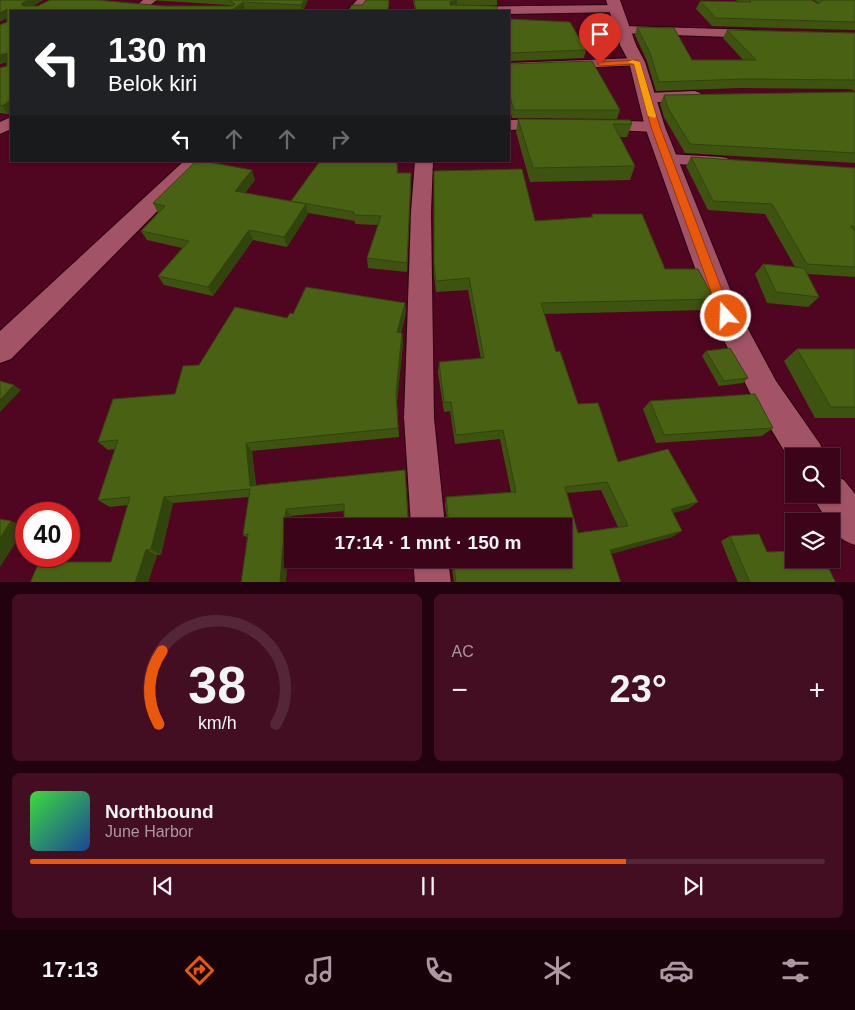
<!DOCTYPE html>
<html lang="id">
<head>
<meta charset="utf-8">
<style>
  body { margin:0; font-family:Arial,sans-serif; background:#430e22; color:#f1f3f6; height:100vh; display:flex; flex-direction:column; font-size:19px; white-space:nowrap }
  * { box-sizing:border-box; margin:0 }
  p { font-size:16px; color:#ac98a2 }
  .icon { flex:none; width:28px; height:28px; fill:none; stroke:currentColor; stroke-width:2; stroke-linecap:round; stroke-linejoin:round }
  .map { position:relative; height:582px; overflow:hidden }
  .details { display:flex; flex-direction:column; gap:12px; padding:12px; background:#21020e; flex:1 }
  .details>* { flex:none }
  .hud { position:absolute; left:10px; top:10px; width:500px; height:152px; border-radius:0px; box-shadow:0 1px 4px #0004,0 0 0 1px #552538; background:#202124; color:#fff; overflow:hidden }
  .fabs { position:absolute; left:785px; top:448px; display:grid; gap:10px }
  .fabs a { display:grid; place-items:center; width:55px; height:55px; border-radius:0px; background:#3c0419; box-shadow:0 1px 4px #0004,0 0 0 1px #552538; font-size:25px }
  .speed { position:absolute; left:15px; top:502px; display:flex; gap:10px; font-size:25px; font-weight:700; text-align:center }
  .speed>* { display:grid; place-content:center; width:65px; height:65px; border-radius:50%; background:#3c0419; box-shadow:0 1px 4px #0004,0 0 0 1px #552538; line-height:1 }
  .speed .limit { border:8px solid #d22; background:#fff; color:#111 }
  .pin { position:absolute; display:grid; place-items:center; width:42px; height:42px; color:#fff; margin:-51px -21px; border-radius:50% 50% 50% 0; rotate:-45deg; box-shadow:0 0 5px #0007 }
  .pin .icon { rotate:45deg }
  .me { position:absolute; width:55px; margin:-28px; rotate:340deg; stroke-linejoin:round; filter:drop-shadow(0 0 4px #0008) }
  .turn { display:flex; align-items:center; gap:18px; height:105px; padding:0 15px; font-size:22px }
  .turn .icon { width:65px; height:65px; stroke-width:2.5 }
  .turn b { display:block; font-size:35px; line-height:42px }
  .lanes { display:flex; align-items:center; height:48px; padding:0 15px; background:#0003; justify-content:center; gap:25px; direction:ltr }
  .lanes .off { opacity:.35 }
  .big { font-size:38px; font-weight:700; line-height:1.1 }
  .details .card { flex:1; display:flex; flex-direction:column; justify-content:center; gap:8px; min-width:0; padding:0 18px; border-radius:8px; background:#430e22 }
  .details .dial { align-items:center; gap:0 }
  .dial svg { height:130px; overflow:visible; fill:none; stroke:#552538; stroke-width:7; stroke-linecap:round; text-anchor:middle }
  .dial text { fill:#f1f3f6; stroke:none }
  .song { display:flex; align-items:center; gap:15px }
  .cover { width:60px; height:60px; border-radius:8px; background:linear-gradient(135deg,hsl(120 70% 55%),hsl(220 70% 35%)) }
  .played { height:5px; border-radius:2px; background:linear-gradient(90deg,#ea580c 75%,#552538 75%) }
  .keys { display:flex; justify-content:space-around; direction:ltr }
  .heat { display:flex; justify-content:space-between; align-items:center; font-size:28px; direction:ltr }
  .details .tiles { flex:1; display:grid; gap:12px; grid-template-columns:1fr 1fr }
  .card:last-child { grid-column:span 2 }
  .trip { position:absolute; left:284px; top:518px; width:288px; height:50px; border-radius:0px; background:#3c0419; box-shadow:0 1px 4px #0004,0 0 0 1px #552538; font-weight:700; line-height:50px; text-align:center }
  .dock { display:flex; height:80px; justify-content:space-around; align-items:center; background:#18020a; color:#ac98a2 }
  .dock .icon { width:35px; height:35px }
  .dock .on { color:#ea580c }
  .dock b { font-size:22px; color:#f1f3f6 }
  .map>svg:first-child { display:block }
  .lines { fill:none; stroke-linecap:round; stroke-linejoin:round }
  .minor-casing { stroke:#27030e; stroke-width:2 }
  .tertiary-casing { stroke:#27030e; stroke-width:2 }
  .minor { fill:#a25365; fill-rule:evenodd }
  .tertiary { fill:#a25365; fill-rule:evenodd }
  .wall { fill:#3e5310; fill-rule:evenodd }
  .shaded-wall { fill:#32440d }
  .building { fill:#486113; stroke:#32440d; fill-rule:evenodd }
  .route { fill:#ea580c; stroke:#983908 }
  .slow { fill:#f59e0b }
</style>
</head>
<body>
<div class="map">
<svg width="855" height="583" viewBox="0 0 855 583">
  <rect width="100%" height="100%" fill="#500521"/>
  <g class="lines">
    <!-- minor casing -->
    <g class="minor-casing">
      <g id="minor">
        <polygon points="143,0 157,0 146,8 138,8 136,6"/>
        <polygon points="615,5 621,9 619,12 509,14 509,11 451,11 457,7"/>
        <polygon points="623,26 756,30 762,34 756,38 618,33 617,30 618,27"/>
        <polygon points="637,58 642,59 644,62 642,65 509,71 509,63"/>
        <polygon points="695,91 700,93 703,96 700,99 647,103 641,101 639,98 641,95 647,93"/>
        <polygon points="11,117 11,129 0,134 0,122"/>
        <polygon points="549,119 555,120 557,124 555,128 509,130 509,120"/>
        <polygon points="600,120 655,122 661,123 663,127 661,131 655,132 594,129 592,125 594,121"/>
        <polygon points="668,154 721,157 727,158 730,162 727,166 721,167 662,163 659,159 662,155"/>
        <polygon points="415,161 433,161 431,212 434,418 445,526 411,526 404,418 411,212"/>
        <polygon points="413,559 448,559 451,583 415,583"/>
      </g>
    </g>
    <!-- tertiary casing -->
    <g class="tertiary-casing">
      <g id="tertiary">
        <polygon points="357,0 371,0 361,11 347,11"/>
        <polygon points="606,0 620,0 636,45 645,62 665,127 740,314 776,381 820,444 825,456 794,456 794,467 754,401 712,316 645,127 629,62 620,45"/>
        <polygon points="184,161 207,161 11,359 0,363 0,331"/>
        <path d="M831,474l13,6 11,14v51c-11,-4 -23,-10 -24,-24h-3l-10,-15 -5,-12h18z"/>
      </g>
    </g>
    <!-- minor -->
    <use href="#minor" class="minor"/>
    <!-- tertiary -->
    <use href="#tertiary" class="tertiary"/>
  </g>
  <!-- wall -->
  <g class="wall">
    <polygon points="0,0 43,0 33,6 230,6 229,5 149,0 308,0 303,11 245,9 11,11 11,112 8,114 0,113 0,68 7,66 7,62 0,64 0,25 7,22 7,18"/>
    <polygon points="413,0 497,0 497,5 462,5 497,11 415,11"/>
    <polygon points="736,0 812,0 818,4 818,3 814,0 855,0 855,30 712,26 696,9 700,1 738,2"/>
    <polygon points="509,19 586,50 584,58 509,61"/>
    <polygon points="637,27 692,60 743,60 723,38 727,30 855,33 855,91 850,89 740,88 656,91 647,61 635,35"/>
    <polygon points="509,64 620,110 617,119 512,118 509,105"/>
    <polygon points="855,92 855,163 685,153 664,117 660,104 664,95"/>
    <polygon points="518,119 632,124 627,137 620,137 635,166 630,180 530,182 516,132"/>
    <polygon points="691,157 855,168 855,277 807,274 819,297 808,307 767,303 755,274 763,264 795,267 765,214 708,210 686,166"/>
    <polygon points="300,161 397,161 398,173 411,183 407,272 368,268 367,258 378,225 355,224 355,221 308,213 308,214 287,247 253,240 213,296 164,285 158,276 182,248 147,240 141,231 158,213 153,203 255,180 245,193 291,201 319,163"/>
    <path d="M434,171l101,50 56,-4 1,-3 73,55 49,30 -8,11 -162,4 12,38 22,52 40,58 80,40 -10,7 -15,4 -1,24 -61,17 10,29h-167l-3,-24h111v-33h-114l-3,-21 1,-8 65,-5 -11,-53 -45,5 -5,-33 -6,1 -6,-39 1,-11 42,-3 -13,-69 -32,2 -2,-17zM601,490l17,37 -40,6 -11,-40z"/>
    <polygon points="405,303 406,313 401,333 402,333 403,343 397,402 399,437 252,451 256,485 405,470 409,525 397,526 344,526 344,511 291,516 248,538 243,535 249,497 173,503 161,555 157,555 148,583 30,583 111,562 128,505 110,507 98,500 115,449 108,450 98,442 175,394 199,365 287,318 293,314"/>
    <polygon points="797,349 855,349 855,418 815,418 784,361"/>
    <polygon points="706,351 748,378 743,383 719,386 702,356"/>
    <polygon points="650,401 773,428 762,436 656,443 643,409"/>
    <polygon points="730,536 767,552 836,583 738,583 721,541"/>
  </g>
  <!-- shaded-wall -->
  <g class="shaded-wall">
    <polygon points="28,0 43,0 25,11 21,4"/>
    <polygon points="304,0 308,0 302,11 301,5"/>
    <polygon points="454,0 457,0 457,5 450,9 450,2"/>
    <polygon points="243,2 245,9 242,11 231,11"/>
    <polygon points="7,9 11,16 0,22 0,13"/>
    <polygon points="7,53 11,61 0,64 0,55"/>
    <polygon points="11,100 11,112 8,114 2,106"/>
    <polygon points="252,170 255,180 238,200 235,191"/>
    <polygon points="411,173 411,183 407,272 407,263"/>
    <polygon points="306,204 308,214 287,247 284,237"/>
    <polygon points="249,230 253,240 213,296 208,287"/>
    <polygon points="405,303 406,313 398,342 397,332"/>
    <polygon points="402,333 403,343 397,402 399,437 396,393"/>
    <polygon points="14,385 21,390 0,412 0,400"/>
    <polygon points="246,443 252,451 256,493 250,486"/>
    <polygon points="164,497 173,503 161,555 151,549"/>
    <polygon points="698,502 688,509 662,516 671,509"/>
    <polygon points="286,509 291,516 286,583 280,583"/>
    <polygon points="11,521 26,527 0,567 0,538"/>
    <polygon points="682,531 672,537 603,556 610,550"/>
    <polygon points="146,550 157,555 148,583 135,583"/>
  </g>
  <!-- building -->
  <g class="building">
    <polygon points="0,0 28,0 21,4 23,6 38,6 50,0 97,0 163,6 233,6 235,4 229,0 304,0 301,5 243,2 231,11 11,11 11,100 2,106 0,105 0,68 7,66 7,53 0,55 0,25 7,22 7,9 0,13"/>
    <polygon points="366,0 389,0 388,11 348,11 352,5 362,5"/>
    <polygon points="414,0 454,0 450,2 450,5 497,6 497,11 416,11"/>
    <polygon points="749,0 812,0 818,4 823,0 855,0 855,22 716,18 700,1 751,2"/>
    <polygon points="509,19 570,22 586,50 510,53 509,54"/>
    <polygon points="637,27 674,28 692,60 756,60 727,30 855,33 855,80 745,79 659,82 650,53"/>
    <polygon points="592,61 620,110 514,110 509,94 509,64"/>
    <polygon points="855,92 855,153 690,144 668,108 664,95"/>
    <polygon points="518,119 630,120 632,124 613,124 635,166 533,168"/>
    <polygon points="691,157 855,168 855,226 851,226 855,232 855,267 807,264 772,204 713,201"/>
    <polygon points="196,161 202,161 252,170 235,191 306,204 284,237 249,230 208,287 158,276 189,241 141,231 165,206 153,203"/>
    <polygon points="320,161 397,161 397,173 411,173 407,263 367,258 381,216 354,215 354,212 291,201"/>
    <path d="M522,169l13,52 58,-4 -1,-3h50l23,55h33l16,30 -173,4 15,49 4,-1 18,53 20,-1 20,59 50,-13 30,53 -27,7 11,22 -72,19 11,33h-165l-3,-24h109v-33h-113l-3,-29 70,-5 -13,-62 -47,5 -5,-33h-7l-5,-40 45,-4 -15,-80 -33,3 -2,-17v-93zM607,482l21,44 -50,7 -13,-46z"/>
    <polygon points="763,264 804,268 819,297 776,292"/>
    <polygon points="306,287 405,303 397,332 402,333 396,393 398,428 246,443 250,486 405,470 408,519 344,525 344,504 286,509 280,583 241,583 248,534 243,535 250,489 164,497 151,549 146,550 135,583 30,583 39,562 111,562 130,497 98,500 118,440 98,442 113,399 175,394 183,366 199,365 235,307 287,318 290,313 293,314"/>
    <polygon points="730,348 748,378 724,381 706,351"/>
    <polygon points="797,349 855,349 855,407 831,407"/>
    <polygon points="0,381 14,385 0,400"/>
    <polygon points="755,394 773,428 664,435 650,401"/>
    <polygon points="0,519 11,521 0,538"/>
    <polygon points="759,534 767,552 794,551 794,559 824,559 836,583 750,583 730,536"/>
  </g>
  <!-- route -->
  <polygon class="route" points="637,60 640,62 660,127 732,316 730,320 722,320 720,316 651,127 634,64 600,66 597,64 600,62"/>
  <!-- slow -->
  <polygon class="slow" points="632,60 640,62 656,116 655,118 648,116 634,64 628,62"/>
</svg>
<div class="fabs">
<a><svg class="icon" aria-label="search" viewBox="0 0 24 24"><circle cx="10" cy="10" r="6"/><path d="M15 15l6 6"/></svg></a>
<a><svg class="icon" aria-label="layers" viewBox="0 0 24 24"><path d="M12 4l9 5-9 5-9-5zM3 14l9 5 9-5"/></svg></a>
</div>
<div class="speed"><div class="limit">40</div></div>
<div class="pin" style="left:600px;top:64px;background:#d93025"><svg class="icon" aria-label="arrive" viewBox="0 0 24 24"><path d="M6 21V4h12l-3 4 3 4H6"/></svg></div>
<svg class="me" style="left:726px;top:316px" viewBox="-20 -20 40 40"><circle r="17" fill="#ea580c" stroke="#fff" stroke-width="3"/><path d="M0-11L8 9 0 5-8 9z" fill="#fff"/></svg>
<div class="trip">17:14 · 1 mnt · 150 m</div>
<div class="hud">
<div class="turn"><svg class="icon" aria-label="left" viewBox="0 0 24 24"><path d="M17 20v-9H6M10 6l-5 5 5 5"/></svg><div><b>130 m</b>Belok kiri</div></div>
<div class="lanes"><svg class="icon" aria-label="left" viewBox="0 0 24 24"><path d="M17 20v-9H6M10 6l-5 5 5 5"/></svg><svg class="icon off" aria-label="ahead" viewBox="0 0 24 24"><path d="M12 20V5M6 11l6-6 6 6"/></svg><svg class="icon off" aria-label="ahead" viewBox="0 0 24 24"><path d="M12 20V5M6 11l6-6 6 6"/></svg><svg class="icon off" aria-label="right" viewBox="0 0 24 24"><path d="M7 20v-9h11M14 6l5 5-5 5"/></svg></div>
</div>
</div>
<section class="details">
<div class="tiles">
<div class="card dial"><svg viewBox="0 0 100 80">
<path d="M14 69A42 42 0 1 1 86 69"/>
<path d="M14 69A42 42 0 0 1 16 24" stroke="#ea580c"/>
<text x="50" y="56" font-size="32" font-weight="700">38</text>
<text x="50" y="72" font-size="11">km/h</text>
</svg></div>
<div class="card"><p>AC</p>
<div class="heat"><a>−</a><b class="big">23°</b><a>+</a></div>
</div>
<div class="card">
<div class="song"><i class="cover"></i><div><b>Northbound</b><p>June Harbor</p></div></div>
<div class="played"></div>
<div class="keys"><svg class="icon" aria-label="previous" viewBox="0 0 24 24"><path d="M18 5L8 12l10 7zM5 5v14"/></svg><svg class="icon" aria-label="pause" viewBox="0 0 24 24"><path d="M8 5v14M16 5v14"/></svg><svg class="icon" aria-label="next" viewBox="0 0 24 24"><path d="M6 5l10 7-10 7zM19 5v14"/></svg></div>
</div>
</div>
</section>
<nav class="dock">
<b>17:13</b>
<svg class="icon on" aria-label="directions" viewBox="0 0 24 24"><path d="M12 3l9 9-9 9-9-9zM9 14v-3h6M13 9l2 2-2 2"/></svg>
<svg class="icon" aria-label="music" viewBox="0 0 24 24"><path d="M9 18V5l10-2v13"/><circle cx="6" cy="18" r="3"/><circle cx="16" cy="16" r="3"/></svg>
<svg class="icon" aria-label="phone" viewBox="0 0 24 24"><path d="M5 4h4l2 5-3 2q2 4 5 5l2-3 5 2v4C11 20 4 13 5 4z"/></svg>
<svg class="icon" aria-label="climate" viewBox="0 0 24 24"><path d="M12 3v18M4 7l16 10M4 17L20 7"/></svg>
<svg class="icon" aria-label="car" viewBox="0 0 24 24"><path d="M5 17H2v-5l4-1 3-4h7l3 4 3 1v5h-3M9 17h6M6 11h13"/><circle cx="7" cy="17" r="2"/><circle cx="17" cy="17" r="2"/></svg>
<svg class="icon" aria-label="filters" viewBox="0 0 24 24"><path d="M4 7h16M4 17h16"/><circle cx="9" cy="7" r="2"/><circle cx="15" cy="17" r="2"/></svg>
</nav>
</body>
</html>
